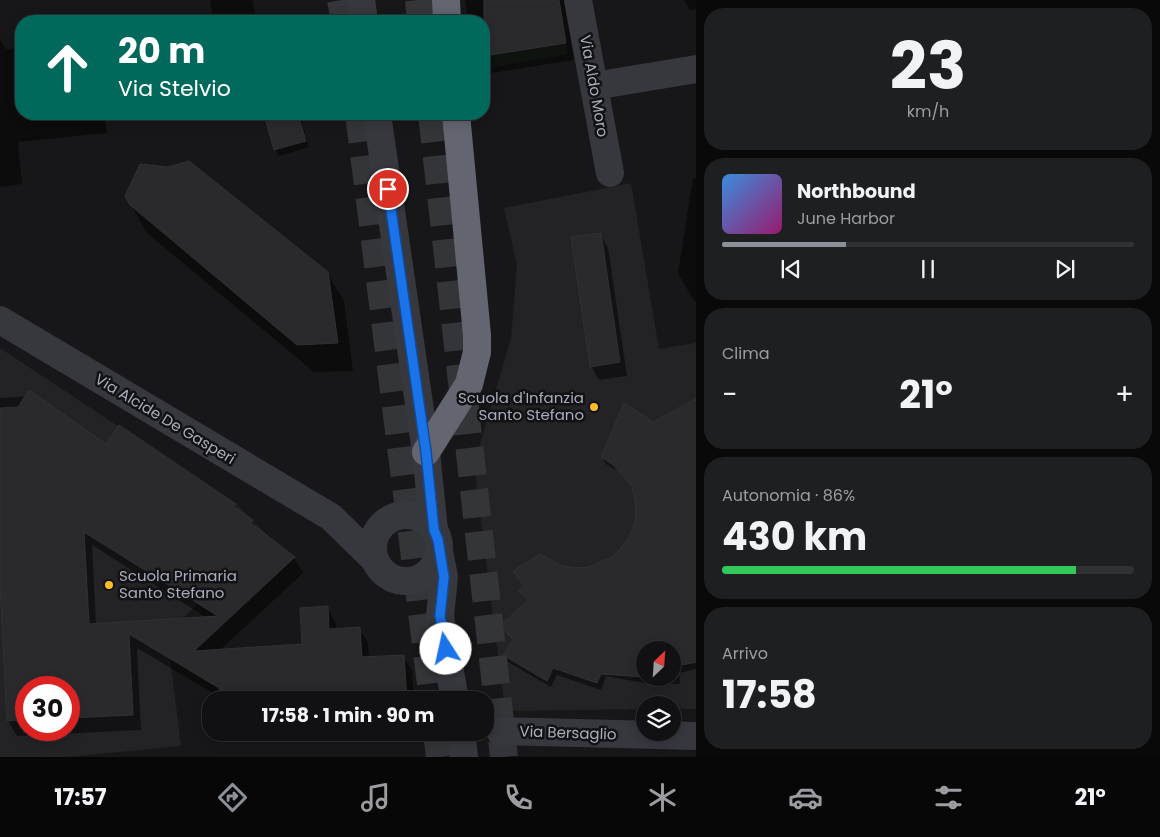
<!DOCTYPE html>
<html lang="it">
<head>
<meta charset="utf-8">
<style>
  body { margin:0; font-family:Poppins,sans-serif; background:#1e1f21; color:#f1f3f6; height:100vh; display:flex; flex-direction:column; font-size:19px; white-space:nowrap }
  * { box-sizing:border-box; margin:0 }
  p { font-size:16px; color:#9c9da0 }
  .icon { flex:none; width:28px; height:28px; fill:none; stroke:currentColor; stroke-width:2; stroke-linecap:round; stroke-linejoin:round }
  .map { position:relative; flex:1; overflow:hidden }
  .sheet { display:flex; flex-direction:column; gap:8px; padding:8px; background:#09090a; width:464px }
  .sheet>* { flex:none }
  .hud { position:absolute; left:15px; top:15px; width:475px; height:105px; border-radius:20px; box-shadow:0 2px 12px #0003,0 0 0 1px #303133; background:#00695c; color:#fff; overflow:hidden }
  .needle { width:32px; rotate:25deg }
  .tools { position:absolute; left:636px; top:641px; display:grid; gap:10px }
  .tools a { display:grid; place-items:center; width:45px; height:45px; border-radius:50%; background:#111113; box-shadow:0 2px 12px #0003,0 0 0 1px #303133; font-size:25px }
  .speed { position:absolute; left:15px; top:676px; display:flex; gap:10px; font-size:25px; font-weight:700; text-align:center }
  .speed>* { display:grid; place-content:center; width:65px; height:65px; border-radius:50%; background:#111113; box-shadow:0 2px 12px #0003,0 0 0 1px #303133; line-height:1 }
  .speed .limit { border:8px solid #d22; background:#fff; color:#111 }
  .pin { position:absolute; display:grid; place-items:center; width:42px; height:42px; color:#fff; margin:-21px; border:2px solid #fff; border-radius:50%; box-shadow:0 1px 5px #0007 }
  .me { position:absolute; width:55px; margin:-28px; rotate:350deg; stroke-linejoin:round; filter:drop-shadow(0 0 4px #0008) }
  .turn { display:flex; align-items:center; gap:18px; height:105px; padding:0 20px; font-size:22px }
  .turn .icon { width:65px; height:65px; stroke-width:2.5 }
  .turn b { display:block; font-size:35px; line-height:42px }
  .big { font-size:38px; font-weight:700; line-height:1.1 }
  .sheet .tile { flex:1; display:flex; flex-direction:column; justify-content:center; gap:8px; min-width:0; padding:0 18px; border-radius:20px; background:#1e1f21 }
  .sheet .dial { align-items:center; gap:0 }
  .dial b { font-size:65px; line-height:1 }
  .song { display:flex; align-items:center; gap:15px }
  .cover { width:60px; height:60px; border-radius:8px; background:linear-gradient(135deg,hsl(210 70% 55%),hsl(320 70% 35%)) }
  .played { height:5px; border-radius:2px; background:linear-gradient(90deg,#8c9099 30%,#303133 30%) }
  .keys { display:flex; justify-content:space-around; direction:ltr }
  .heat { display:flex; justify-content:space-between; align-items:center; font-size:28px; direction:ltr }
  .charge { height:8px; border-radius:4px; background:linear-gradient(90deg,#34c759 86%,#303133 0) }
  .trip { position:absolute; left:202px; top:691px; width:292px; height:50px; border-radius:20px; background:#111113; box-shadow:0 2px 12px #0003,0 0 0 1px #303133; font-weight:700; line-height:50px; text-align:center }
  .tab-bar { display:flex; height:80px; justify-content:space-around; align-items:center; background:#070708; color:#9c9da0 }
  .tab-bar .icon { width:35px; height:35px }
  .tab-bar .active { color:#8c9099 }
  .tab-bar b { font-size:22px; color:#f1f3f6 }
  main { display:flex; flex:1; min-height:0 }
  .map>svg:first-child { display:block }
  .built { fill:#232326; fill-rule:evenodd }
  .green { fill:#1c241e }
  .shadow { fill:#0007; fill-rule:evenodd }
  .building { fill:#2a2a2d; stroke:#313135; fill-rule:evenodd }
  .lines { fill:none; stroke-linecap:round; stroke-linejoin:round }
  .highway-tunnel { stroke:#343539; stroke-width:28; stroke-dasharray:28 14; stroke-linecap:butt }
  .street { stroke:#37383e; stroke-width:28 }
  .highway { stroke:#636670; stroke-width:28 }
  .route-casing { stroke:#114b97; stroke-width:12 }
  .route { stroke:#1a73e8; stroke-width:9 }
  .poi-dot { fill:#fdbc2a; stroke:#121214; stroke-width:2 }
  .labels { text-anchor:middle; stroke-width:5; stroke-linejoin:round; paint-order:stroke }
  .street-label { font-size:15px; fill:#a8adba; stroke:#121214 }
  .poi-label { font-size:15px; fill:#a8adba; stroke:#121214; text-anchor:end }
</style>
</head>
<body>
<main>
<div class="map">
<svg width="697" height="757" viewBox="0 0 697 757">
  <rect width="100%" height="100%" fill="#171719"/>
  <!-- built -->
  <g class="built">
    <path d="M631,183l28,166 37,-6v366h-23l-1,-4h-27v4l-140,2 -31,-246 37,-127 6,-73 -13,-57zM645,650h27v28h-27z"/>
    <path d="M0,348l236,156 33,33 -102,96 14,113 -113,11h-68zM26,688h43v42h-43z"/>
  </g>
  <!-- green -->
  <polygon class="green" points="566,43 567,54 484,69 484,56"/>
  <!-- shadow -->
  <g class="shadow">
    <polygon points="210,0 253,0 256,21 213,21"/>
    <polygon points="465,0 564,0 574,60 484,74 484,21 468,21"/>
    <polygon points="684,0 697,0 697,9 690,10"/>
    <polygon points="0,39 6,49 21,48 21,114 105,114 107,133 18,142 22,184 0,187"/>
    <polygon points="265,114 299,114 309,147 279,156 275,149"/>
    <polygon points="168,169 327,273 344,301 353,371 314,372 147,233 126,196"/>
    <polygon points="693,178 697,178 697,301 694,301 678,273"/>
    <polygon points="600,234 608,248 627,376 599,380 591,366"/>
    <path d="M36,396l71,50 128,59 4,7 13,9 5,7 37,30 9,15 -84,78 84,-5 24,-39 9,16v7l23,-2 9,15 1,15 34,-2 9,15 2,29h-193v-2l-84,-50 4,82 -124,6 -9,-15 -8,-160v-163zM92,545l115,73 -111,6zM26,688h43v42h-43z"/>
    <path d="M697,399v270l-18,4 1,11 -36,-1 -38,-7 -5,14 -44,-15 -6,12 -43,-25 -4,-7 10,-13 -9,-9 -4,-7 27,-24 -8,-11 42,-24 13,2 13,-1 24,-10 18,-20 5,-13 2,-12 -3,-23 -16,-19 -12,-7 -4,-7 51,-34zM645,650h27v28h-27z"/>
    <polygon points="230,732 261,732 231,735"/>
  </g>
  <!-- building -->
  <g class="building">
    <polygon points="484,0 559,0 566,43 484,56"/>
    <polygon points="264,114 298,114 306,141 274,150"/>
    <polygon points="189,161 328,272 338,343 297,345 130,205 125,196 140,164 168,167"/>
    <polygon points="601,233 620,362 590,367 571,237"/>
    <path d="M29,390l77,54 13,-19 117,79 -2,3 19,13 -2,3 44,34 -101,94 108,-7 -2,-36 28,-2 1,23 31,-2 2,30 42,-2 3,45h-187l-1,-12 -90,-54 4,81 -64,3v-30h-43v32l-19,1 -7,-135v-178l18,-1zM84,532l134,84 -129,8z"/>
    <polygon points="697,398 697,662 676,666 677,678 651,678 672,678 672,650 645,650 645,677 601,674 597,683 553,668 547,681 503,655 513,640 499,626 528,601 519,591 524,586 513,571 540,554 562,566 575,568 588,567 612,557 621,548 629,537 634,525 636,513 635,500 632,487 613,465 601,457 624,403 653,422"/>
  </g>
  <g class="lines">
    <!-- highway-tunnel -->
    <g class="highway-tunnel">
      <polyline points="341,0 345,21"/>
      <polyline points="419,0 421,21"/>
      <polyline points="359,114 433,700"/>
      <polyline points="432,114 504,757"/>
      <polyline points="437,732 440,757"/>
    </g>
    <!-- street -->
    <g class="street">
      <polyline points="361,0 364,21"/>
      <polyline points="578,0 610,173"/>
      <polyline points="594,86 697,69"/>
      <polyline points="377,114 426,452 434,530"/>
      <polyline points="0,320 331,517 375,560"/>
      <circle cx="406" cy="548" r="33"/>
      <polyline points="439,551 444,577 440,616 455,700"/>
      <polyline points="500,731 697,736"/>
      <polyline points="461,732 464,757"/>
    </g>
    <!-- highway -->
    <g class="highway">
      <polyline points="446,0 447,21"/>
      <polyline points="426,452 469,384 477,352 477,335 456,114"/>
    </g>
  </g>
  <g class="lines">
    <!-- route casing -->
    <g class="route-casing">
      <polyline id="route" points="388,189 426,452 434,530 438,540 444,577 440,616 446,649"/>
    </g>
    <!-- route -->
    <use href="#route" class="route"/>
  </g>
  <!-- markers -->
  <g class="poi-dot">
    <circle cx="594" cy="407" r="5"/>
    <circle cx="109" cy="585" r="5"/>
  </g>
  <g class="labels">
    <!-- street labels -->
    <g class="street-label">
      <text transform="translate(594 86) rotate(80)" y="5">Via Aldo Moro</text>
      <text transform="translate(165 419) rotate(31)" y="5">Via Alcide De Gasperi</text>
      <text transform="translate(568 733) rotate(2)" y="5">Via Bersaglio</text>
    </g>
    <!-- poi labels -->
    <g class="poi-label">
      <text x="584" y="403">Scuola d'Infanzia<tspan x="584" dy="17">Santo Stefano</tspan></text>
      <text x="119" y="581" text-anchor="start">Scuola Primaria<tspan x="119" dy="17">Santo Stefano</tspan></text>
    </g>
  </g>
</svg>
<div class="tools">
<a><svg class="needle" viewBox="-14 -14 28 28"><path d="M0-13l5 13h-10z" fill="#e53935"/><path d="M0 13l5-13h-10z" fill="#9c9da0"/></svg></a>
<a><svg class="icon" aria-label="layers" viewBox="0 0 24 24"><path d="M12 4l9 5-9 5-9-5zM3 14l9 5 9-5"/></svg></a>
</div>
<div class="speed"><div class="limit">30</div></div>
<div class="pin" style="left:388px;top:189px;background:#d93025"><svg class="icon" aria-label="arrive" viewBox="0 0 24 24"><path d="M6 21V4h12l-3 4 3 4H6"/></svg></div>
<svg class="me" style="left:446px;top:649px" viewBox="-20 -20 40 40"><circle r="19" fill="#fff"/><path d="M0-13L10 11 0 6-10 11z" fill="#1a73e8"/></svg>
<div class="trip">17:58 · 1 min · 90 m</div>
<div class="hud">
<div class="turn"><svg class="icon" aria-label="ahead" viewBox="0 0 24 24"><path d="M12 20V5M6 11l6-6 6 6"/></svg><div><b>20 m</b>Via Stelvio</div></div>
</div>
</div>
<section class="sheet">
<div class="tile dial"><b>23</b><p>km/h</p></div>
<div class="tile">
<div class="song"><i class="cover"></i><div><b>Northbound</b><p>June Harbor</p></div></div>
<div class="played"></div>
<div class="keys"><svg class="icon" aria-label="previous" viewBox="0 0 24 24"><path d="M18 5L8 12l10 7zM5 5v14"/></svg><svg class="icon" aria-label="pause" viewBox="0 0 24 24"><path d="M8 5v14M16 5v14"/></svg><svg class="icon" aria-label="next" viewBox="0 0 24 24"><path d="M6 5l10 7-10 7zM19 5v14"/></svg></div>
</div>
<div class="tile"><p>Clima</p>
<div class="heat"><a>−</a><b class="big">21°</b><a>+</a></div>
</div>
<div class="tile"><p>Autonomia · 86%</p><b class="big">430 km</b><div class="charge"></div></div>
<div class="tile"><p>Arrivo</p><b class="big">17:58</b></div>
</section>
</main>
<nav class="tab-bar">
<b>17:57</b>
<svg class="icon active" aria-label="directions" viewBox="0 0 24 24"><path d="M12 3l9 9-9 9-9-9zM9 14v-3h6M13 9l2 2-2 2"/></svg>
<svg class="icon" aria-label="music" viewBox="0 0 24 24"><path d="M9 18V5l10-2v13"/><circle cx="6" cy="18" r="3"/><circle cx="16" cy="16" r="3"/></svg>
<svg class="icon" aria-label="phone" viewBox="0 0 24 24"><path d="M5 4h4l2 5-3 2q2 4 5 5l2-3 5 2v4C11 20 4 13 5 4z"/></svg>
<svg class="icon" aria-label="climate" viewBox="0 0 24 24"><path d="M12 3v18M4 7l16 10M4 17L20 7"/></svg>
<svg class="icon" aria-label="car" viewBox="0 0 24 24"><path d="M5 17H2v-5l4-1 3-4h7l3 4 3 1v5h-3M9 17h6M6 11h13"/><circle cx="7" cy="17" r="2"/><circle cx="17" cy="17" r="2"/></svg>
<svg class="icon" aria-label="filters" viewBox="0 0 24 24"><path d="M4 7h16M4 17h16"/><circle cx="9" cy="7" r="2"/><circle cx="15" cy="17" r="2"/></svg>
<b>21°</b>
</nav>
</body>
</html>
